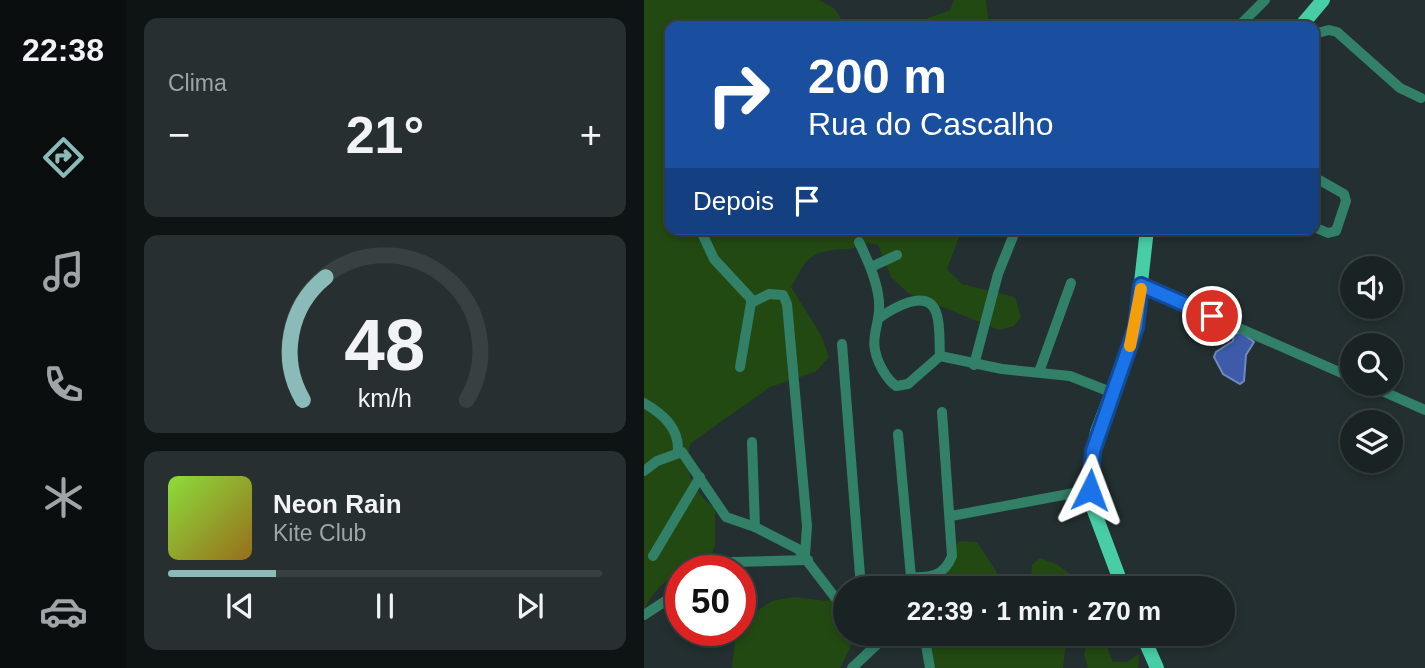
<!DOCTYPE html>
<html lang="pt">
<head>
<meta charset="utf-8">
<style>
  body { margin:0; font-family:Helvetica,sans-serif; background:#272f31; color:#f1f3f6; height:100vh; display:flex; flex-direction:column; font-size:26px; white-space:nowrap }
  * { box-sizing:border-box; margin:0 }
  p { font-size:23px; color:#9fa4a6 }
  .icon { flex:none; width:38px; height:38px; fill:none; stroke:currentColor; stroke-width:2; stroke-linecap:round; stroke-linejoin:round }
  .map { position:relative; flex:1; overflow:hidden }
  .side { display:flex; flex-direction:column; gap:18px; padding:18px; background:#0e1314; width:518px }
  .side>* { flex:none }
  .hud { position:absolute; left:21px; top:21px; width:654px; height:214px; border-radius:14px; box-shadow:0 4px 10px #0003,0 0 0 2px #384041; background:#1a4fa0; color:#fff; overflow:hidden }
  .buttons { position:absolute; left:696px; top:256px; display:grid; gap:14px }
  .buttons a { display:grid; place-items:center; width:63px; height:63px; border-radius:50%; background:#1a2324; box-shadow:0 4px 10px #0003,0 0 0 2px #384041; font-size:35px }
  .speed { position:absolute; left:21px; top:555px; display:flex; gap:14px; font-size:35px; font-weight:700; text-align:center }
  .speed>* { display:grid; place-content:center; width:91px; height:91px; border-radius:50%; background:#1a2324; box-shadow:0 4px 10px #0003,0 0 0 2px #384041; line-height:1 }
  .speed .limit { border:10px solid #d22; background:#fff; color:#111 }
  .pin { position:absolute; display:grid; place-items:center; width:60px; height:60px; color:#fff; margin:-30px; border:4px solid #fff; border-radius:50%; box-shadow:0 2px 7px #0007 }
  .me { position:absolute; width:77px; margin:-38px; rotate:3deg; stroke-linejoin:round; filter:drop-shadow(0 0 5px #0008) }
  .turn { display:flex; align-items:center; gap:24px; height:147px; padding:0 28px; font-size:32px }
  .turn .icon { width:91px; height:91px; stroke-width:2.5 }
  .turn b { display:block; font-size:49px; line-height:60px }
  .then { display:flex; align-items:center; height:66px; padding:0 28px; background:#0003; gap:14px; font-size:26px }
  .big { font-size:52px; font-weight:700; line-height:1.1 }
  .side .widget { flex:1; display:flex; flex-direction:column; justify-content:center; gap:10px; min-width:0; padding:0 24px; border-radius:14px; background:#272f31 }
  .side .dial { align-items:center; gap:0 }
  .dial svg { height:182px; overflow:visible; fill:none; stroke:#384041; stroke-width:7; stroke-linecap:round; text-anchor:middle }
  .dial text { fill:#f1f3f6; stroke:none }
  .song { display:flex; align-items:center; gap:21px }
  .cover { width:84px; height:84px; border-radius:10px; background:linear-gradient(135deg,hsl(90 70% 55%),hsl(40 70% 35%)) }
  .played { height:7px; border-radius:4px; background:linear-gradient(90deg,#8bbbb9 25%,#384041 25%) }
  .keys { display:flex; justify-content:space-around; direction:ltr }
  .heat { display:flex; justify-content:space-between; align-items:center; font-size:38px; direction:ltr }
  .trip { position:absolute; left:189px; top:576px; width:402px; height:70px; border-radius:35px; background:#1a2324; box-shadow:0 4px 10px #0003,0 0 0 2px #384041; font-weight:700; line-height:70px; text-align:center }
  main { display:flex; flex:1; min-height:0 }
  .tabs { display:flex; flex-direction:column; width:126px; justify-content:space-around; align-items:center; background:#0a0e0e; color:#9fa4a6 }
  .tabs .icon { width:49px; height:49px }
  .tabs .current { color:#8bbbb9 }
  .tabs b { font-size:32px; color:#f1f3f6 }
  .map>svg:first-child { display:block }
  .green { fill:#234912 }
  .water { fill:#3e5ba9; stroke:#7289c0; stroke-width:2 }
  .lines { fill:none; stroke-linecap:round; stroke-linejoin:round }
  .minor { stroke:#328068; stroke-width:10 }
  .major { stroke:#48cda6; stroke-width:14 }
  .route-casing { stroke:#114b97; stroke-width:18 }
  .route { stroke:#1a73e8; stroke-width:12 }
  .slow { stroke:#f59e0b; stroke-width:12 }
</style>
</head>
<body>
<main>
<nav class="tabs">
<b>22:38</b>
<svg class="icon current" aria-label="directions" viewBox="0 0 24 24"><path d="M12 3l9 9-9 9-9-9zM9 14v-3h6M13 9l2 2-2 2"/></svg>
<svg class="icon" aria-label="music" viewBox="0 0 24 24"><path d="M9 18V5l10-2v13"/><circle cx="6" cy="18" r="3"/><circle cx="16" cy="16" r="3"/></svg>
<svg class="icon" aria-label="phone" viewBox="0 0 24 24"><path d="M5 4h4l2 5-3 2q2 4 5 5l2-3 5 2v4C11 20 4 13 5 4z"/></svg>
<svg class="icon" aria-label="climate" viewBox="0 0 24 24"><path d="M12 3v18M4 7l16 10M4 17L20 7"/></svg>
<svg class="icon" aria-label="car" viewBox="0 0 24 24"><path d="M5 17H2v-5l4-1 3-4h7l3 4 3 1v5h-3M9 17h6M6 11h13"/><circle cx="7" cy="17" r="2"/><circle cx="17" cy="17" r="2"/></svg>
</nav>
<section class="side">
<div class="widget"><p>Clima</p>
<div class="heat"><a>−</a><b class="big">21°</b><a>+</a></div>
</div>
<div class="widget dial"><svg viewBox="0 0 100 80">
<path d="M14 69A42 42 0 1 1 86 69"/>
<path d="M14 69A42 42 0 0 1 24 15" stroke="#8bbbb9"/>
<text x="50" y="56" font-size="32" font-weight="700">48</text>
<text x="50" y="72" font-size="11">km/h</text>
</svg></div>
<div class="widget">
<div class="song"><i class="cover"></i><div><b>Neon Rain</b><p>Kite Club</p></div></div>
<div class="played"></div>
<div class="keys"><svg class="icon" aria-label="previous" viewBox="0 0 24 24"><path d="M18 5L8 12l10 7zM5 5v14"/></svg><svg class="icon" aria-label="pause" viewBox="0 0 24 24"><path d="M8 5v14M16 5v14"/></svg><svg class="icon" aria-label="next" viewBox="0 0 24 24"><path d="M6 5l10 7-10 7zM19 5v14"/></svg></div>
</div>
</section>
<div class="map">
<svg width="781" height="668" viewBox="0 0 781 668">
  <rect width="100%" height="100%" fill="#232f30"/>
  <!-- green -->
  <g class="green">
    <path d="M0,0h175l15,8 12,18h-176v203h292l-15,40 15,15 53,13 6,20 -7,9 -15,4 -91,-37 -17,-16 -13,-32 -10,-2c-18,11 -41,1 -59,16 -7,6 -13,20 -18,28l30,48 8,22 -14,15 -45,15 -79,56c-10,27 4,50 24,66v35l-3,10c-27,14 -56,27 -68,57z"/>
    <polygon points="310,0 342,0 345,26 279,26 284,18 306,10"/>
    <polygon points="314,541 333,542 363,588 291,588 292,572 307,559"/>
    <polygon points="396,558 412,564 439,583 440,588 386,588 388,565"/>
    <polygon points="195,595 201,595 201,634 213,634 196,668 88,668 92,631 96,630 100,619 128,601 150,597 183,601"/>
    <polygon points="288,634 428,634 422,642 419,668 285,668"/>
    <polygon points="452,636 461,643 469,662 483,662 495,654 494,668 444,668 440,654 443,642"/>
  </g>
  <!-- water -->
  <polygon class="water" points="597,332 610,342 602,355 600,381 596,384 579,374 570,357 572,352 589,341 590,334"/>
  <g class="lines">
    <!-- minor -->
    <g class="minor">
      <polyline points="595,26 621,0"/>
      <polyline points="670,34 685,30 693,32 756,88 777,98"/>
      <polyline points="670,177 700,194 702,201 692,231 684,233 670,227"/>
      <polyline points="56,229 70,259 109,301"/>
      <path d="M215,242c8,17 16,34 19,52 6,33 -14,41 4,75 4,7 7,12 14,17l12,-2 32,-28 62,13 68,7 43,17"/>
      <polyline points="227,267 253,255"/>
      <polyline points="497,285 709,378"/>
      <path d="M235,318c13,-9 48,-31 57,-6 5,13 3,31 4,44"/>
      <polyline points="198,344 217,588"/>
      <polyline points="330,365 354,274 372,229"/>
      <polyline points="96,367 107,303 125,294 139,295 143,304 163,526 161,555"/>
      <polyline points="395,372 427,283"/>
      <polyline points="720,383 781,410"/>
      <path d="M0,403c19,11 35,25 34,48"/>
      <polyline points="254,434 267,577"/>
      <polyline points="108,442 111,527"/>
      <polyline points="0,471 13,461 38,452 82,517 111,527 154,549 193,600 201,604"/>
      <polyline points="307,516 446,490"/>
      <polyline points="9,556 56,477"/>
      <polyline points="67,570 89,562 164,560"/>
      <path d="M254,588l13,-11c20,1 33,-1 41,-21l-10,-144"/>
      <polyline points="0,615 37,591"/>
      <polyline points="280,634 286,668"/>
      <polyline points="208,668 244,634"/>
    </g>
    <!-- major -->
    <g class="major">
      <polyline points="657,26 679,0"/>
      <polyline points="479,588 449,508 447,464 453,432 492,327 503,229"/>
      <polyline points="498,634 513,668"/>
    </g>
  </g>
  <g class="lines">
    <!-- route casing -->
    <g class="route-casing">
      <polyline id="route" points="446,490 449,451 492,327 497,285 568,316"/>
    </g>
    <!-- route -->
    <use href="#route" class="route"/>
    <!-- slow -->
    <polyline class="slow" points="486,346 497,289"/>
  </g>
</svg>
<div class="buttons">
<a><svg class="icon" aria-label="sound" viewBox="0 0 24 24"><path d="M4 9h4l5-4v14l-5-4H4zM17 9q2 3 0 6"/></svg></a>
<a><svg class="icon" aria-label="search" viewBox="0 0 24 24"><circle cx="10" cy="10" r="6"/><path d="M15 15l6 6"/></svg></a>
<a><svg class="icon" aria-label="layers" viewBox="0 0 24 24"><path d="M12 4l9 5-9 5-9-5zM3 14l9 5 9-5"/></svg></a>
</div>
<div class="speed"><div class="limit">50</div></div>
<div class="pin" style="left:568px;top:316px;background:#d93025"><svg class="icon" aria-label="arrive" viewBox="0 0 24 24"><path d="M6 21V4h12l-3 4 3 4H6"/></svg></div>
<svg class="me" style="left:446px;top:490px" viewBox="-20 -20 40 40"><path d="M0-17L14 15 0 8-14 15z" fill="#1a73e8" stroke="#fff" stroke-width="4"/></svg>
<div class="trip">22:39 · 1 min · 270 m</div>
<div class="hud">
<div class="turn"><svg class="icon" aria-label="right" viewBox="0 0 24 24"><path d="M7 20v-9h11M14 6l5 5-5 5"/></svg><div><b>200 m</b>Rua do Cascalho</div></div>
<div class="then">Depois<svg class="icon" aria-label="arrive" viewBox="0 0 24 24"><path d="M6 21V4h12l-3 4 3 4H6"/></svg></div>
</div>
</div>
</main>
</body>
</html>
